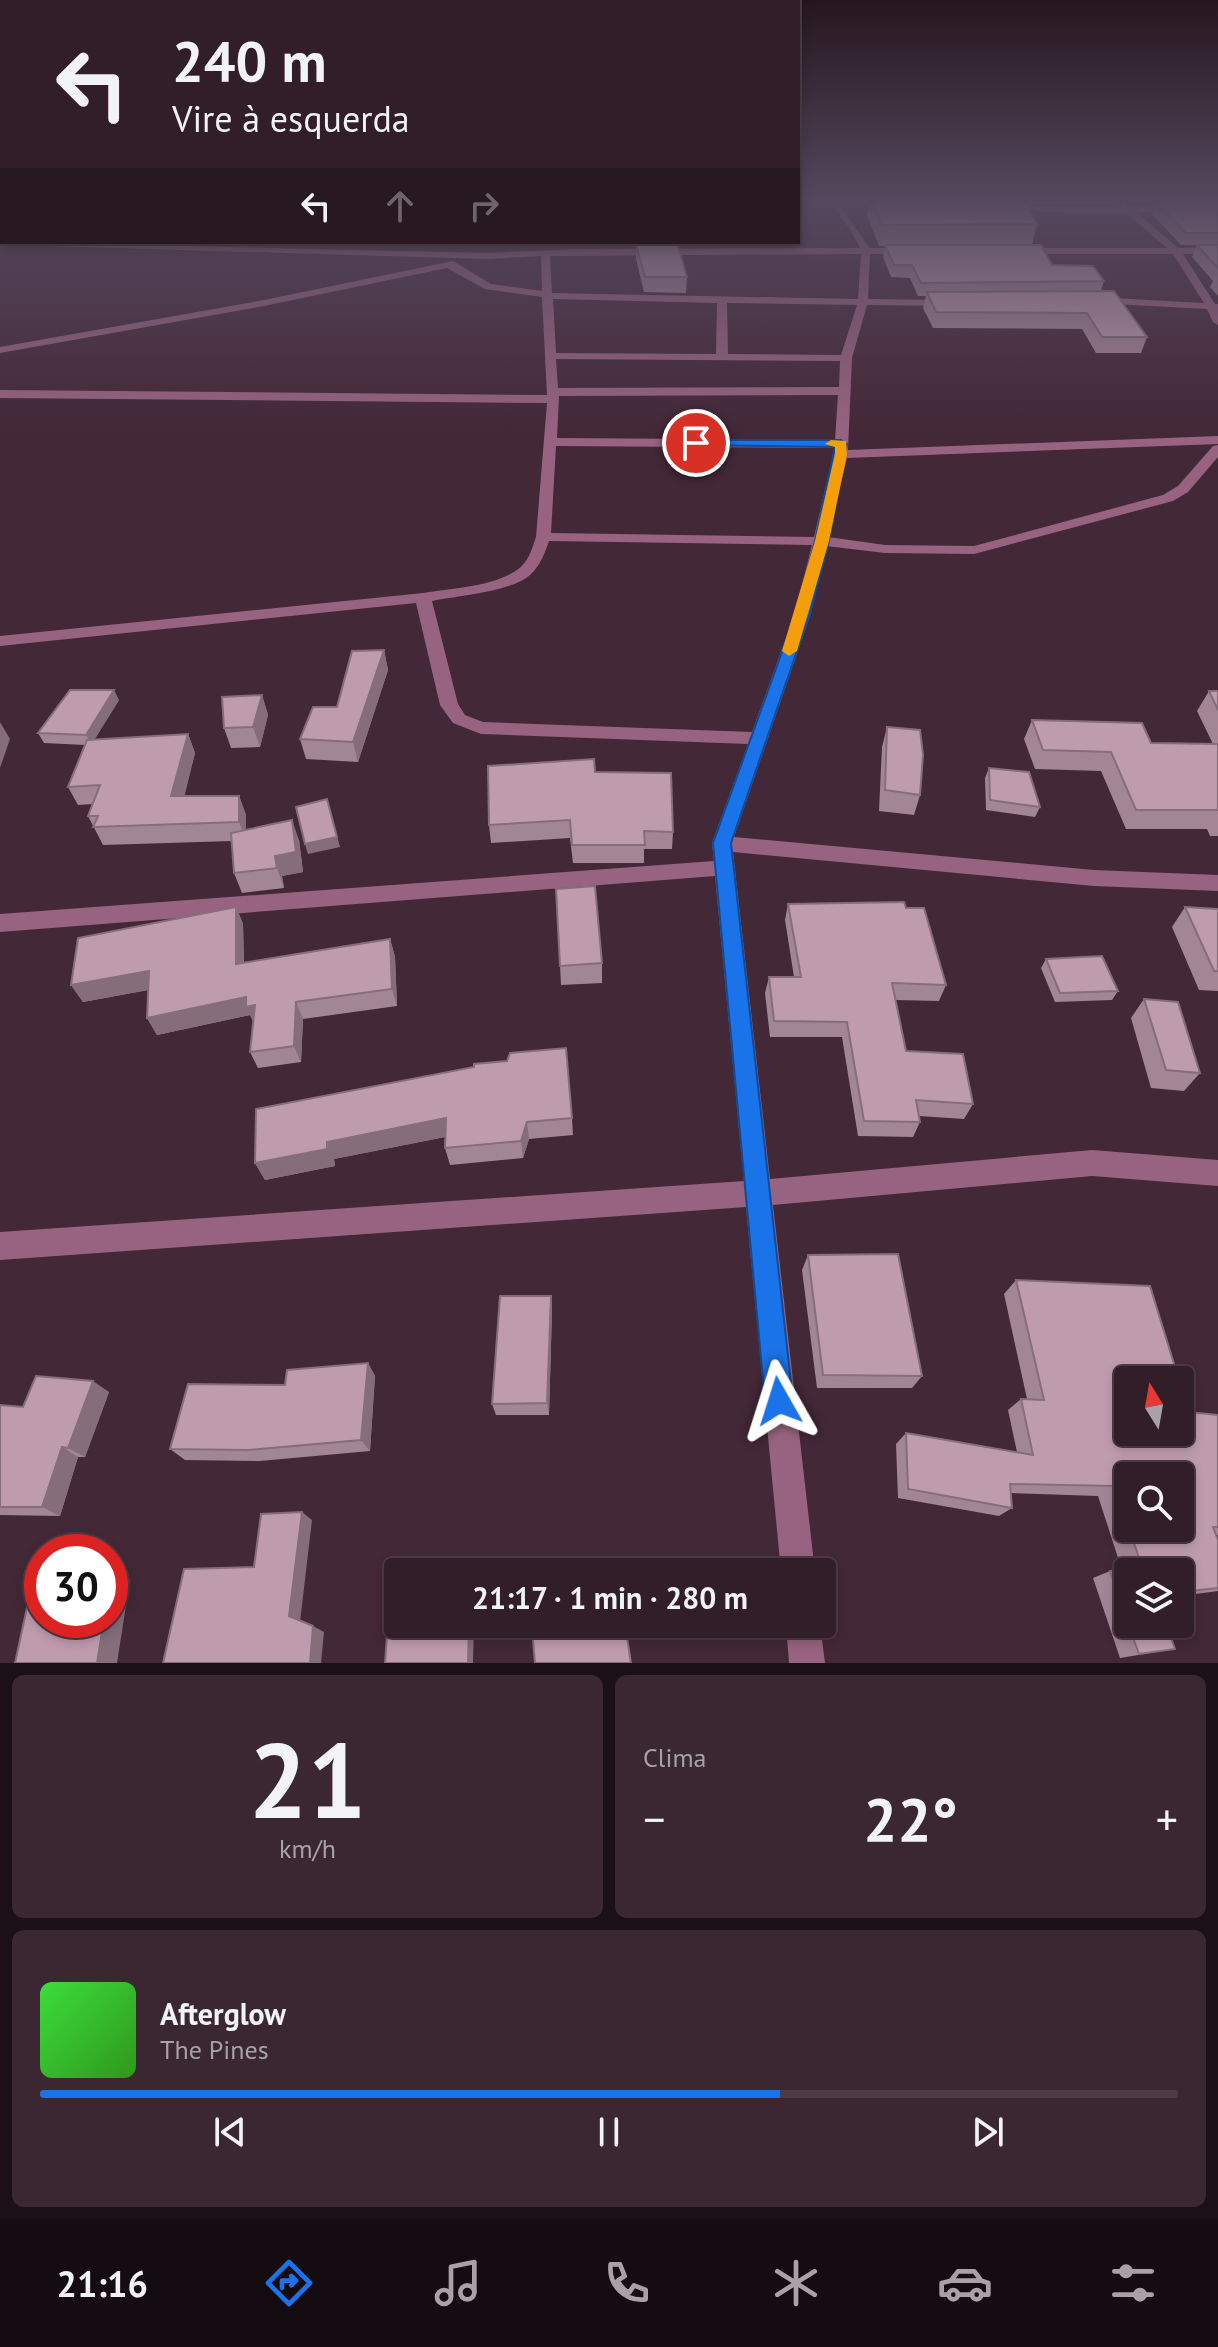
<!DOCTYPE html>
<html lang="pt">
<head>
<meta charset="utf-8">
<style>
  body { margin:0; font-family:"PT Sans",sans-serif; background:#3a2731; color:#f1f3f6; height:100vh; display:flex; flex-direction:column; font-size:30px; white-space:nowrap }
  * { box-sizing:border-box; margin:0 }
  p { font-size:26px; color:#a8a2a8 }
  .icon { flex:none; width:44px; height:44px; fill:none; stroke:currentColor; stroke-width:2; stroke-linecap:round; stroke-linejoin:round }
  .map { position:relative; height:1663px; overflow:hidden }
  .sheet { display:flex; flex-direction:column; gap:12px; padding:12px; background:#1c1017; flex:1 }
  .sheet>* { flex:none }
  .banner { position:absolute; left:0px; top:0px; width:800px; height:244px; box-shadow:0 4px 12px #0003,0 0 0 2px #4d3c46; background:#321e29; color:#f1f3f6; overflow:hidden }
  .needle { width:52px; rotate:349deg }
  .controls { position:absolute; left:1114px; top:1366px; display:grid; gap:16px }
  .controls a { display:grid; place-items:center; width:80px; height:80px; border-radius:8px; background:#321e29; box-shadow:0 4px 12px #0003,0 0 0 2px #4d3c46; font-size:40px }
  .speed { position:absolute; left:24px; top:1534px; display:flex; gap:16px; font-size:40px; font-weight:700; text-align:center }
  .speed>* { display:grid; place-content:center; width:104px; height:104px; border-radius:50%; background:#321e29; box-shadow:0 4px 12px #0003,0 0 0 2px #4d3c46; line-height:1 }
  .speed .limit { border:12px solid #d22; background:#fff; color:#111 }
  .pin { position:absolute; display:grid; place-items:center; width:68px; height:68px; color:#fff; margin:-34px; border:4px solid #fff; border-radius:50%; box-shadow:0 2px 8px #0007 }
  .me { position:absolute; width:88px; margin:-44px; rotate:354deg; stroke-linejoin:round; filter:drop-shadow(0 0 6px #0008) }
  .turn { display:flex; align-items:center; gap:28px; height:168px; padding:0 40px; font-size:36px }
  .turn .icon { width:104px; height:104px; stroke-width:2.5 }
  .turn b { display:block; font-size:56px; line-height:68px }
  .lanes { display:flex; align-items:center; height:76px; padding:0 40px; background:#0003; justify-content:center; gap:40px; direction:ltr }
  .lanes .off { opacity:.35 }
  .big { font-size:60px; font-weight:600; line-height:1.1 }
  .sheet .widget { flex:1; display:flex; flex-direction:column; justify-content:center; gap:12px; min-width:0; padding:0 28px; border-radius:12px; background:#3a2731 }
  .sheet .dial { align-items:center; gap:0 }
  .dial b { font-size:104px; line-height:1 }
  .song { display:flex; align-items:center; gap:24px }
  .cover { width:96px; height:96px; border-radius:12px; background:linear-gradient(135deg,hsl(120 70% 55%),hsl(110 70% 35%)) }
  .played { height:8px; border-radius:4px; background:linear-gradient(90deg,#1a73e8 65%,#4d3c46 65%) }
  .keys { display:flex; justify-content:space-around; direction:ltr }
  .heat { display:flex; justify-content:space-between; align-items:center; font-size:44px; direction:ltr }
  .sheet .tiles { flex:1; display:grid; gap:12px; grid-template-columns:1fr 1fr }
  .widget:last-child { grid-column:span 2 }
  .trip { position:absolute; left:384px; top:1558px; width:452px; height:80px; border-radius:8px; background:#321e29; box-shadow:0 4px 12px #0003,0 0 0 2px #4d3c46; font-weight:600; line-height:80px; text-align:center }
  .dock { display:flex; height:128px; justify-content:space-around; align-items:center; background:#140c10; color:#a8a2a8 }
  .dock .icon { width:56px; height:56px }
  .dock .current { color:#1a73e8 }
  .dock b { font-size:36px; color:#f1f3f6 }
  .map>svg:first-child { display:block }
  .lines { fill:none; stroke-linecap:round; stroke-linejoin:round }
  .minor { fill:#986380; fill-rule:evenodd }
  .wall { fill:#a38696 }
  .shaded-wall { fill:#856d7a }
  .building { fill:#be9cae; stroke:#856d7a; stroke-width:2 }
  .route { fill:#1a73e8; stroke:#114b97; stroke-width:2 }
  .slow { fill:#f59e0b }
</style>
</head>
<body>
<div class="map">
<svg width="1218" height="1663" viewBox="0 0 1218 1663">
  <rect width="100%" height="100%" fill="#432837"/>
  <g class="lines">
    <!-- minor -->
    <g class="minor">
      <path d="M829,201h8l32,47h41l5,3 -5,3h-40l-2,45 82,1 5,3 -5,3 -83,-1 -15,53 -4,92 370,-14v8l-371,14 -19,79 57,8 89,1 189,-51 15,-9 35,-40 5,-1v12l-30,35 -15,9 -199,53 -89,-1 -59,-7 -15,67 -77,224 360,33 124,5v16l-124,-5 -361,-34 37,327 322,-29 126,10v26l-126,-10 -319,29 42,367h-34l-35,-365 -746,53v-28l744,-51 -29,-305 -715,56v-18l714,-53 -2,-18 36,-99 -267,-10 -28,-11 -13,-18 -24,-102 -416,43v-10l423,-43c29,-5 69,-6 94,-23 11,-7 15,-21 19,-33l11,-134 -547,-5v-8l547,5 -5,-98 -57,-8 -38,-21 -183,38 -264,47v-6l264,-47 189,-39 38,23 51,7 -1,-35 -53,3 -474,-14 -5,-3 479,11 90,-4 282,-1 -10,-19zM861,254l-3,45 -306,-6 -2,-37zM553,299l164,4 -1,51 -160,-1zM727,303l130,2 -16,50 -113,-1zM556,359l284,2 -1,26 -281,1zM838,395l-3,45 -278,-2 2,-42zM556,446l279,2 -21,89 -263,-4zM549,541l263,4 -17,68 -43,119 -269,-10 -18,-7 -7,-11 -26,-103c25,-5 79,-9 98,-26 10,-9 15,-22 19,-34z"/>
      <polygon points="1123,203 1130,207 1218,205 1218,211 1136,212 1178,248 1218,248 1218,254 1183,254 1215,304 1218,304 1218,325 1213,322 1207,309 1094,303 1089,300 1094,297 1204,303 1173,254 1018,254 1013,251 1018,248 1167,248 1126,213 1080,214 1000,208 1004,205 1120,208"/>
      <polygon points="786,1624 820,1624 825,1663 789,1663"/>
    </g>
  </g>
  <!-- wall -->
  <g class="wall">
    <polygon points="861,201 1121,201 1118,203 1026,204 1037,224 1032,245 1052,265 1104,281 1101,291 1147,337 1141,353 1096,353 1082,329 933,328 923,308 926,296 918,296 910,278 891,277 883,257 885,246 879,246 867,216 869,205 862,205"/>
    <polygon points="1125,201 1218,201 1218,296 1210,287 1213,281 1192,257 1197,245 1181,245 1152,214 1156,203 1129,203"/>
    <polygon points="636,244 687,277 686,293 644,292 636,259"/>
    <polygon points="384,650 388,670 358,762 306,759 300,739 337,707"/>
    <polygon points="1209,691 1218,691 1218,836 1210,836 1207,829 1126,829 1101,771 1035,769 1024,739 1032,720 1151,743 1213,744 1197,711"/>
    <polygon points="262,695 268,715 260,747 231,748 224,728"/>
    <polygon points="119,700 94,740 188,734 195,753 184,796 239,796 246,815 246,830 299,840 303,872 282,876 284,888 242,893 234,873 232,841 103,845 88,816 93,804 78,805 68,787 85,745 44,743 38,733"/>
    <polygon points="887,727 920,795 914,815 879,811 882,747"/>
    <polygon points="989,768 1040,807 1035,817 986,810 985,778"/>
    <polygon points="595,772 673,832 672,849 644,849 644,863 573,863 570,838 491,843 489,825"/>
    <polygon points="556,889 602,963 602,983 561,985"/>
    <polygon points="788,904 906,908 946,985 939,1001 895,1000 906,1051 973,1104 964,1119 919,1116 920,1122 913,1137 858,1136 842,1037 770,1037 765,993 769,977 794,977 785,920"/>
    <polygon points="236,907 243,924 244,963 390,939 395,957 397,1006 303,1019 301,1062 258,1068 250,1052 253,1021 250,1015 157,1035 147,1018 148,990 83,1002 71,985"/>
    <polygon points="1185,907 1218,909 1218,991 1199,990 1172,927"/>
    <polygon points="1046,959 1118,991 1112,1000 1055,1002 1041,968"/>
    <polygon points="1144,999 1200,1073 1184,1091 1151,1088 1131,1018"/>
    <polygon points="256,1109 572,1118 573,1135 529,1139 523,1158 450,1165 445,1148 445,1137 334,1159 335,1166 265,1180 255,1163"/>
    <polygon points="808,1255 922,1376 912,1388 817,1388 802,1270"/>
    <polygon points="1016,1280 1188,1412 1218,1415 1218,1535 1216,1535 1218,1591 1180,1596 1180,1572 1128,1572 1175,1649 1120,1658 1093,1578 1110,1571 1122,1570 1098,1496 1011,1493 1012,1508 999,1516 898,1498 896,1444 906,1433 1017,1452 1008,1410 1021,1399 1027,1399 1004,1294"/>
    <polygon points="551,1296 552,1310 549,1415 496,1415 492,1404"/>
    <polygon points="368,1363 375,1376 370,1451 260,1461 185,1460 170,1449"/>
    <polygon points="109,1392 85,1457 78,1457 60,1516 0,1515 0,1405 23,1407"/>
  </g>
  <!-- shaded-wall -->
  <g class="shaded-wall">
    <polygon points="384,650 388,670 358,762 353,742"/>
    <polygon points="114,690 119,700 91,745 86,735"/>
    <polygon points="262,695 268,715 260,747 253,727"/>
    <polygon points="0,722 10,739 0,768"/>
    <polygon points="188,734 195,753 180,814 171,796"/>
    <polygon points="239,796 246,815 246,840 239,822"/>
    <polygon points="327,799 340,847 308,854 305,844"/>
    <polygon points="292,820 299,840 303,872 282,876 284,888 277,868 275,856"/>
    <polygon points="236,907 243,924 244,981 236,964"/>
    <polygon points="390,939 395,957 397,1006 392,989"/>
    <polygon points="149,971 159,988 83,1002 71,985"/>
    <polygon points="246,997 255,1005 254,1024 250,1015 157,1035 147,1018"/>
    <polygon points="296,1002 303,1019 301,1062 294,1046"/>
    <polygon points="446,1118 450,1136 334,1159 335,1166 265,1180 255,1163 327,1142"/>
    <polygon points="527,1122 529,1139 523,1158 521,1141"/>
    <polygon points="551,1296 552,1310 549,1415 547,1403"/>
    <polygon points="368,1363 375,1376 370,1451 361,1440"/>
    <polygon points="93,1381 109,1392 85,1457 68,1448"/>
    <polygon points="62,1447 78,1457 60,1516 42,1507"/>
    <polygon points="302,1512 312,1520 300,1622 289,1616"/>
    <polygon points="112,1573 130,1580 117,1663 97,1663 104,1620 110,1620 110,1587"/>
    <polygon points="469,1624 474,1624 473,1663 468,1663"/>
    <polygon points="313,1626 324,1632 321,1663 310,1663"/>
  </g>
  <!-- building -->
  <g class="building">
    <polygon points="873,201 1024,201 1037,224 882,225"/>
    <polygon points="1156,202 1218,202 1218,233 1186,233"/>
    <polygon points="677,243 687,277 645,277 636,244"/>
    <polygon points="885,245 1041,245 1052,265 1093,266 1104,281 921,283 912,265 894,265"/>
    <polygon points="1197,245 1218,245 1218,268"/>
    <polygon points="1114,291 1147,337 1102,337 1087,313 936,312 927,292"/>
    <polygon points="384,650 353,742 300,739 313,707 337,707 352,651"/>
    <polygon points="70,690 114,690 86,735 38,733"/>
    <polygon points="1209,691 1218,691 1218,710"/>
    <polygon points="262,695 253,727 224,728 222,697"/>
    <polygon points="1032,720 1142,723 1151,743 1218,744 1218,810 1136,810 1111,752 1043,750"/>
    <polygon points="887,727 920,730 923,755 920,795 885,790"/>
    <polygon points="188,734 171,796 239,796 239,822 93,827 98,816 88,816 100,785 68,787 87,740"/>
    <polygon points="594,759 595,772 671,773 673,832 644,831 645,845 572,845 570,820 489,825 488,766"/>
    <polygon points="989,768 1029,772 1040,807 990,800"/>
    <polygon points="327,799 337,837 305,844 296,807"/>
    <polygon points="292,820 296,852 275,856 277,868 234,873 231,833"/>
    <polygon points="595,886 602,963 560,966 556,889"/>
    <polygon points="904,902 906,908 924,908 946,985 892,983 906,1051 963,1054 973,1104 916,1100 920,1122 864,1121 847,1022 774,1021 769,977 801,977 788,904"/>
    <polygon points="236,907 236,964 390,939 392,989 296,1002 294,1046 250,1052 255,1005 246,1007 246,997 147,1018 149,971 71,985 78,938"/>
    <polygon points="1185,907 1218,909 1218,971 1214,971"/>
    <polygon points="1102,956 1118,991 1060,993 1046,959"/>
    <polygon points="1144,999 1178,1002 1200,1073 1166,1070"/>
    <polygon points="566,1048 572,1118 527,1122 521,1141 445,1148 446,1118 327,1142 327,1149 255,1163 256,1109 474,1067 474,1064 507,1061 510,1053"/>
    <polygon points="898,1254 922,1376 823,1375 808,1255"/>
    <polygon points="1016,1280 1150,1286 1179,1380 1128,1380 1128,1432 1180,1432 1180,1385 1188,1412 1218,1415 1218,1527 1213,1527 1218,1540 1218,1588 1180,1592 1180,1572 1128,1572 1128,1623 1110,1571 1142,1567 1129,1528 1180,1528 1180,1476 1128,1476 1128,1526 1114,1486 1010,1484 1012,1508 908,1489 906,1433 1033,1455 1021,1399 1044,1400"/>
    <polygon points="500,1296 551,1296 547,1403 492,1404"/>
    <polygon points="368,1363 361,1440 248,1450 170,1449 188,1384 285,1385 287,1370"/>
    <polygon points="36,1376 93,1381 68,1448 62,1447 42,1507 0,1507 0,1405 23,1407"/>
    <polygon points="302,1512 289,1616 313,1626 310,1663 163,1663 184,1569 254,1567 261,1514"/>
    <polygon points="398,1582 398,1624 469,1624 468,1663 385,1663 391,1583"/>
    <polygon points="42,1601 42,1620 104,1620 97,1663 15,1663 28,1603"/>
    <polygon points="551,1624 625,1624 631,1663 535,1663 532,1628"/>
    <polygon points="1128,1624 1166,1624 1175,1649 1139,1654"/>
  </g>
  <!-- sky -->
  <linearGradient id="sky" x2="0" y2="1"><stop stop-color="#25161e"/><stop offset="0.46" stop-color="#55485e"/><stop offset="1" stop-color="#55485e" stop-opacity="0"/></linearGradient>
  <rect width="1218" height="434" fill="url(#sky)"/>
  <!-- route -->
  <polygon class="route" points="696,440 841,440 847,444 829,541 810,613 731,843 793,1401 789,1411 779,1415 769,1411 765,1401 713,843 796,613 815,541 835,447 692,445 690,443"/>
  <!-- slow -->
  <polygon class="slow" points="831,440 846,441 847,454 829,541 797,651 789,656 782,651 815,541 835,454 835,447 825,444"/>
</svg>
<div class="controls">
<a><svg class="needle" viewBox="-14 -14 28 28"><path d="M0-13l5 13h-10z" fill="#e53935"/><path d="M0 13l5-13h-10z" fill="#a8a2a8"/></svg></a>
<a><svg class="icon" aria-label="search" viewBox="0 0 24 24"><circle cx="10" cy="10" r="6"/><path d="M15 15l6 6"/></svg></a>
<a><svg class="icon" aria-label="layers" viewBox="0 0 24 24"><path d="M12 4l9 5-9 5-9-5zM3 14l9 5 9-5"/></svg></a>
</div>
<div class="speed"><div class="limit">30</div></div>
<div class="pin" style="left:696px;top:443px;background:#d93025"><svg class="icon" aria-label="arrive" viewBox="0 0 24 24"><path d="M6 21V4h12l-3 4 3 4H6"/></svg></div>
<svg class="me" style="left:779px;top:1401px" viewBox="-20 -20 40 40"><path d="M0-17L14 15 0 8-14 15z" fill="#1a73e8" stroke="#fff" stroke-width="4"/></svg>
<div class="trip">21:17 · 1 min · 280 m</div>
<div class="banner">
<div class="turn"><svg class="icon" aria-label="left" viewBox="0 0 24 24"><path d="M17 20v-9H6M10 6l-5 5 5 5"/></svg><div><b>240 m</b>Vire à esquerda</div></div>
<div class="lanes"><svg class="icon" aria-label="left" viewBox="0 0 24 24"><path d="M17 20v-9H6M10 6l-5 5 5 5"/></svg><svg class="icon off" aria-label="ahead" viewBox="0 0 24 24"><path d="M12 20V5M6 11l6-6 6 6"/></svg><svg class="icon off" aria-label="right" viewBox="0 0 24 24"><path d="M7 20v-9h11M14 6l5 5-5 5"/></svg></div>
</div>
</div>
<section class="sheet">
<div class="tiles">
<div class="widget dial"><b>21</b><p>km/h</p></div>
<div class="widget"><p>Clima</p>
<div class="heat"><a>−</a><b class="big">22°</b><a>+</a></div>
</div>
<div class="widget">
<div class="song"><i class="cover"></i><div><b>Afterglow</b><p>The Pines</p></div></div>
<div class="played"></div>
<div class="keys"><svg class="icon" aria-label="previous" viewBox="0 0 24 24"><path d="M18 5L8 12l10 7zM5 5v14"/></svg><svg class="icon" aria-label="pause" viewBox="0 0 24 24"><path d="M8 5v14M16 5v14"/></svg><svg class="icon" aria-label="next" viewBox="0 0 24 24"><path d="M6 5l10 7-10 7zM19 5v14"/></svg></div>
</div>
</div>
</section>
<nav class="dock">
<b>21:16</b>
<svg class="icon current" aria-label="directions" viewBox="0 0 24 24"><path d="M12 3l9 9-9 9-9-9zM9 14v-3h6M13 9l2 2-2 2"/></svg>
<svg class="icon" aria-label="music" viewBox="0 0 24 24"><path d="M9 18V5l10-2v13"/><circle cx="6" cy="18" r="3"/><circle cx="16" cy="16" r="3"/></svg>
<svg class="icon" aria-label="phone" viewBox="0 0 24 24"><path d="M5 4h4l2 5-3 2q2 4 5 5l2-3 5 2v4C11 20 4 13 5 4z"/></svg>
<svg class="icon" aria-label="climate" viewBox="0 0 24 24"><path d="M12 3v18M4 7l16 10M4 17L20 7"/></svg>
<svg class="icon" aria-label="car" viewBox="0 0 24 24"><path d="M5 17H2v-5l4-1 3-4h7l3 4 3 1v5h-3M9 17h6M6 11h13"/><circle cx="7" cy="17" r="2"/><circle cx="17" cy="17" r="2"/></svg>
<svg class="icon" aria-label="filters" viewBox="0 0 24 24"><path d="M4 7h16M4 17h16"/><circle cx="9" cy="7" r="2"/><circle cx="15" cy="17" r="2"/></svg>
</nav>
</body>
</html>
